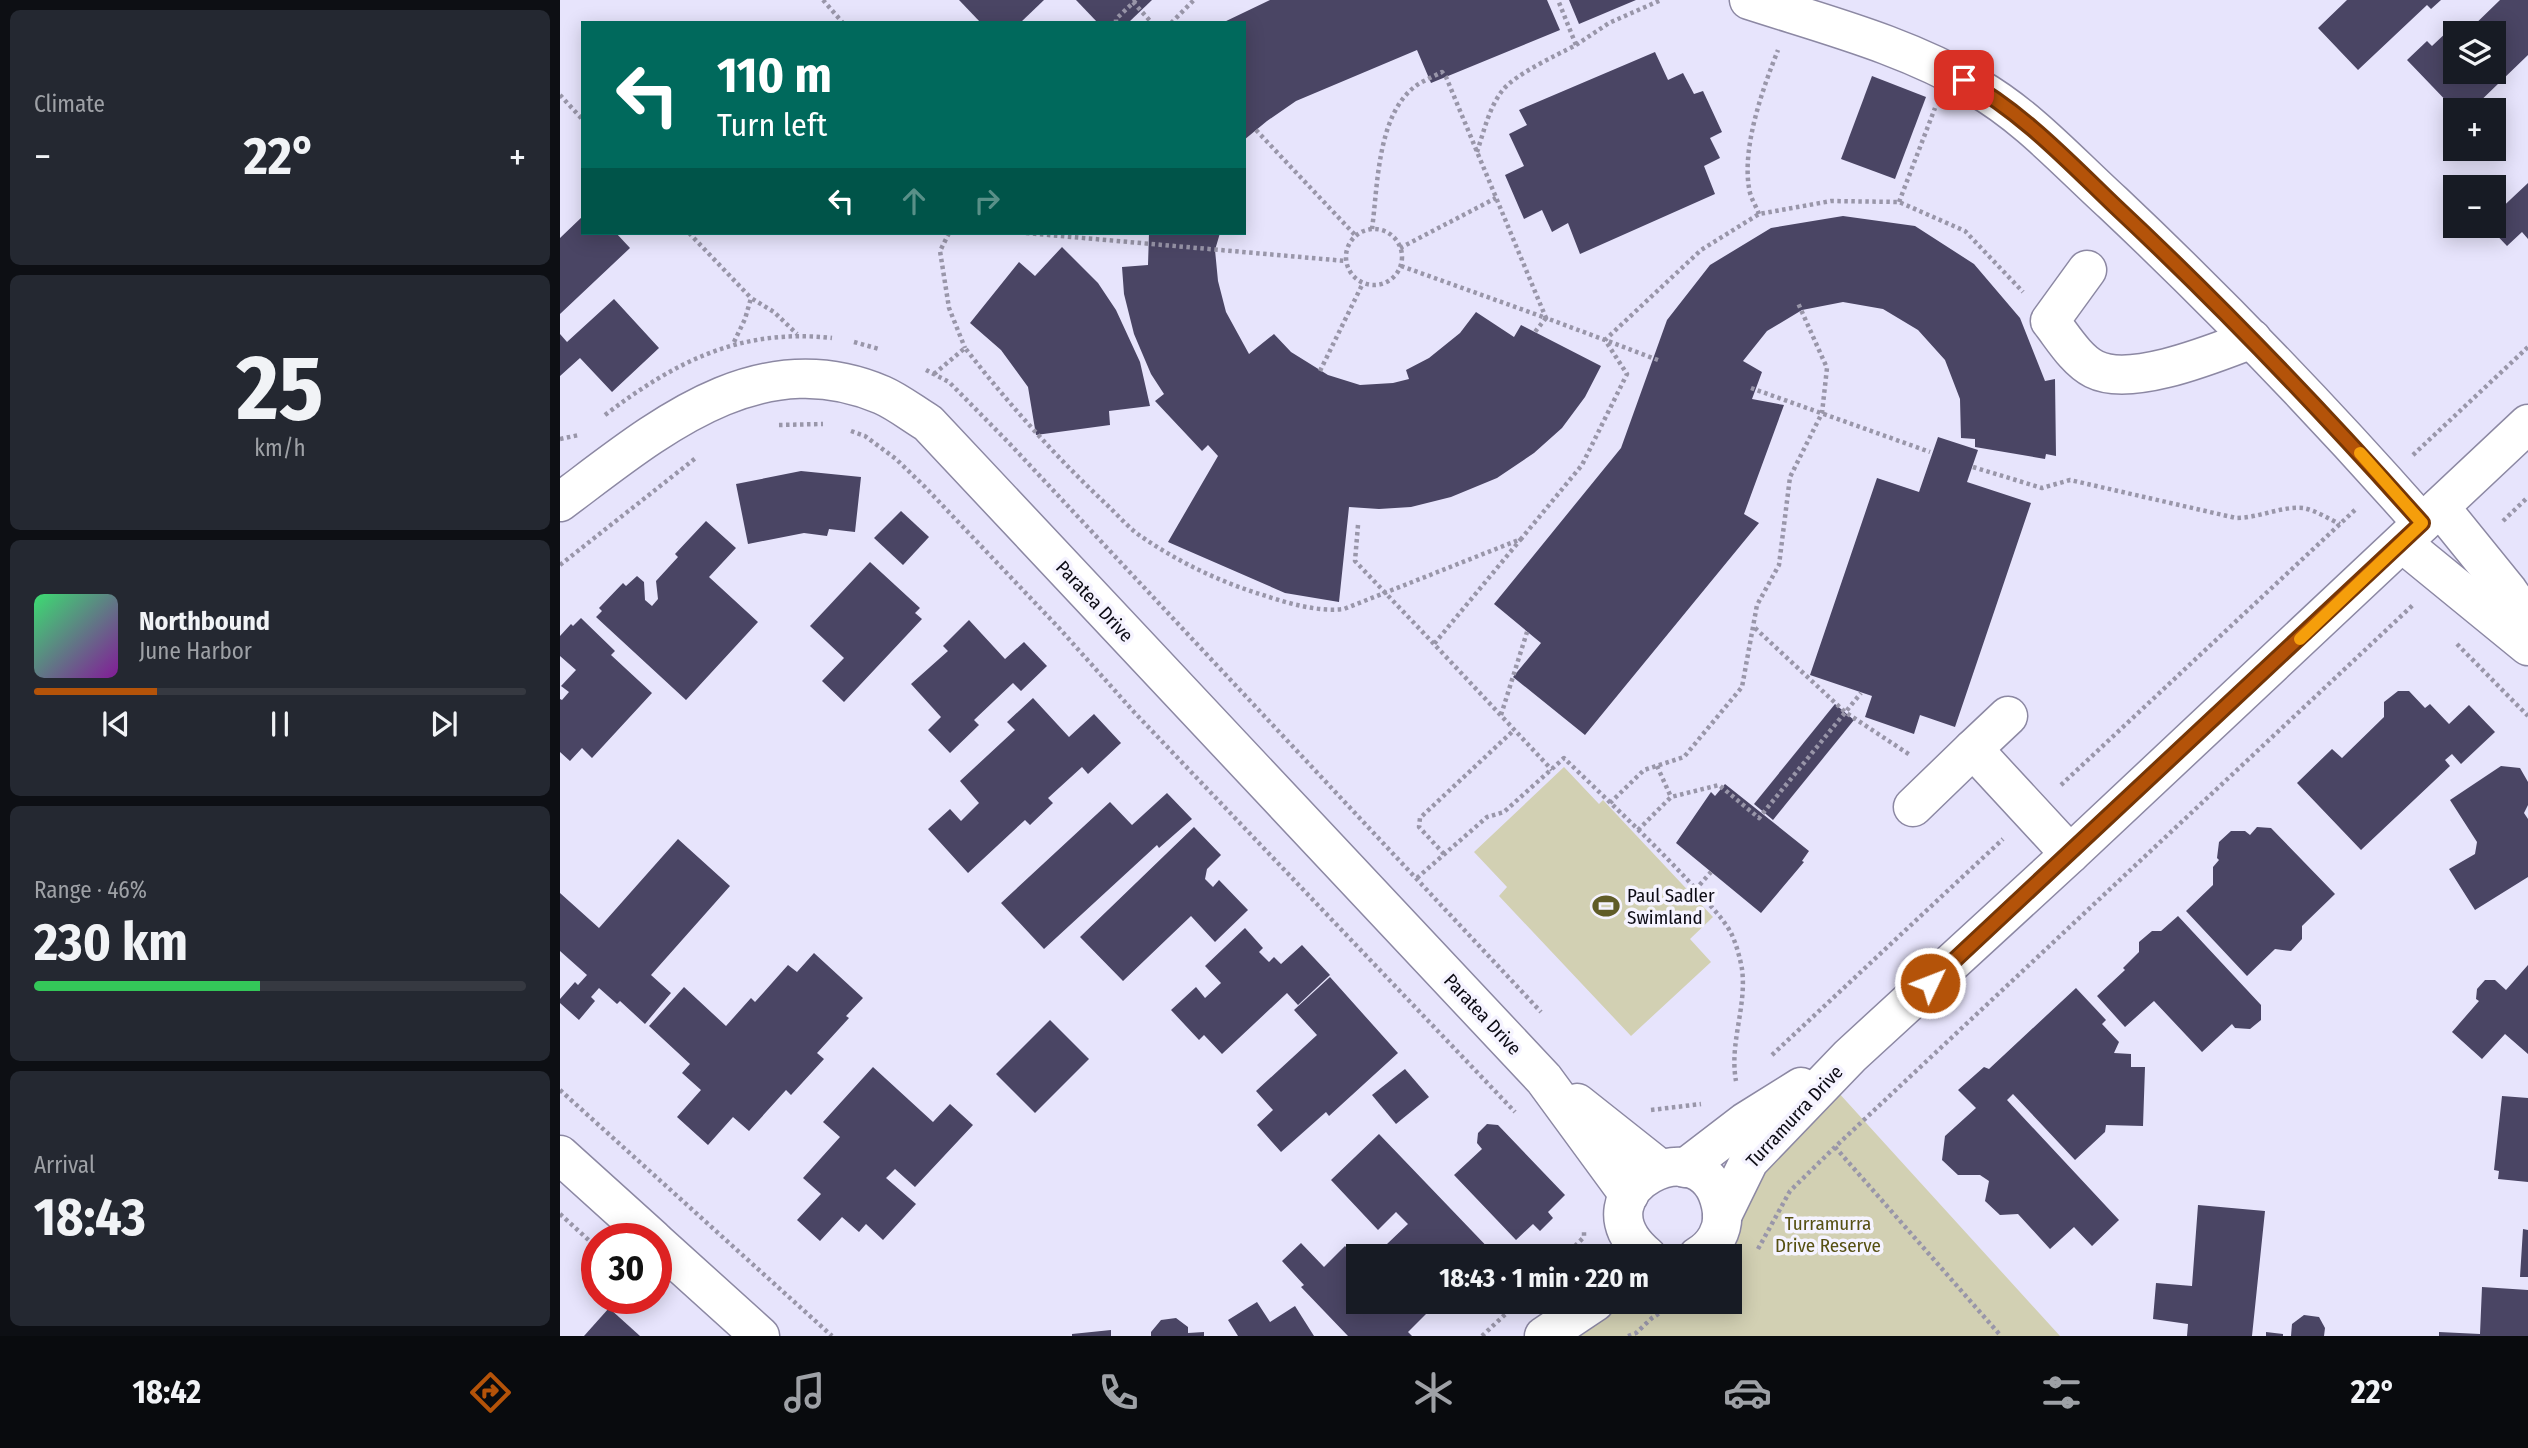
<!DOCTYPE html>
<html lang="en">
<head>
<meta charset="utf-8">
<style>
  body { margin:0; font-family:"Fira Sans Condensed",sans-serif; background:#242831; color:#f1f3f6; height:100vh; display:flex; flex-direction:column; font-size:26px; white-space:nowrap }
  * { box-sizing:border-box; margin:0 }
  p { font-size:23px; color:#9ea1a6 }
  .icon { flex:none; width:38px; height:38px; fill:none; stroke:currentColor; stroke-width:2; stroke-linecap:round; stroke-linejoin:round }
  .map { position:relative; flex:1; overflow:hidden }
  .drawer { display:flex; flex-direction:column; gap:10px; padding:10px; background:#0d0f14; width:560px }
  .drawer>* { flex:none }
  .banner { position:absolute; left:21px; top:21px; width:665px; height:214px; border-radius:0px; box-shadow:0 4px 18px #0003; background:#00695c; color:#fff; overflow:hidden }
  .tools { position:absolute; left:1883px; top:21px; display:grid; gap:14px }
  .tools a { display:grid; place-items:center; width:63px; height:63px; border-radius:0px; background:#171b24; box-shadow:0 4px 18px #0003; font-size:35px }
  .speed { position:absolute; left:21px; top:1223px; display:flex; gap:14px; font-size:35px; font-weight:700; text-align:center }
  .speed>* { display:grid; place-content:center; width:91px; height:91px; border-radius:50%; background:#171b24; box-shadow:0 4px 18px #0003; line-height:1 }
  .speed .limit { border:10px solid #d22; background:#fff; color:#111 }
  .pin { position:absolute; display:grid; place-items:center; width:60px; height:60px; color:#fff; margin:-30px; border-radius:14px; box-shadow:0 4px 10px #0006 }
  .me { position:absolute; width:77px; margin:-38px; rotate:47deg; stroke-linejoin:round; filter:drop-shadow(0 0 5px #0008) }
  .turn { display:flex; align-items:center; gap:24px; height:147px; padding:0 21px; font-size:32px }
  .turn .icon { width:91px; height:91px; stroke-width:2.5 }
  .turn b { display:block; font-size:49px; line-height:60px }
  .lanes { display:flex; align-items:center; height:66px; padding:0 21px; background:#0003; justify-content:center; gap:35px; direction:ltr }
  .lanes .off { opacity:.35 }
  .big { font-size:52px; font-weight:700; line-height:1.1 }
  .drawer .card { flex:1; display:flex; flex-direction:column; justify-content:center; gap:10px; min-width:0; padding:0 24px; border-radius:10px; background:#242831 }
  .drawer .dial { align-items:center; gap:0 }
  .dial b { font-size:91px; line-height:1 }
  .song { display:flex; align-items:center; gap:21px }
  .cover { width:84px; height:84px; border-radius:10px; background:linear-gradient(135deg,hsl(140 70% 55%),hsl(290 70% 35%)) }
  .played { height:7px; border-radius:4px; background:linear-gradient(90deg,#b45309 25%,#363941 25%) }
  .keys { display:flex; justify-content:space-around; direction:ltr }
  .heat { display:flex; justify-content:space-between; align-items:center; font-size:38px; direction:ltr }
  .charge { height:10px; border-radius:5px; background:linear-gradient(90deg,#34c759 46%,#363941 0) }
  .trip { position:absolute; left:786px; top:1244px; width:396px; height:70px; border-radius:0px; background:#171b24; box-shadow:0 4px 18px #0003; font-weight:700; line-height:70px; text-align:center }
  .tab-bar { display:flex; height:112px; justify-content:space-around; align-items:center; background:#090b0e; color:#9ea1a6 }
  .tab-bar .icon { width:49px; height:49px }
  .tab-bar .selected { color:#b45309 }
  .tab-bar b { font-size:32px; color:#f1f3f6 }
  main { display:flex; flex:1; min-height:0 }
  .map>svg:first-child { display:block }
  .green { fill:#d2d0b3 }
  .building { fill:#4a4564 }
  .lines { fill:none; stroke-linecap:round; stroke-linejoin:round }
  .minor-casing { stroke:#8c88a3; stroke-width:41 }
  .path { stroke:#9996a9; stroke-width:4.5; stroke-dasharray:3.5 3.5; stroke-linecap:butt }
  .minor { stroke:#fff; stroke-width:38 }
  .route-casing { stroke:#753606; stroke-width:18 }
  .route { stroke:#b45309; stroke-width:12 }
  .slow { stroke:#f59e0b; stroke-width:12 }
  .labels { text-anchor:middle; stroke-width:7; stroke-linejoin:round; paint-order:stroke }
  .street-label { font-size:19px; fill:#0d0c15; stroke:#f5f3ff }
  .poi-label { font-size:19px; fill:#0d0c15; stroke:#f5f3ff; text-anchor:start }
  .park-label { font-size:19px; fill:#565012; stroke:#f5f3ff }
</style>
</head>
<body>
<main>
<section class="drawer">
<div class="card"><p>Climate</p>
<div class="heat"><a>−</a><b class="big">22°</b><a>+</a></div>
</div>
<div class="card dial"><b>25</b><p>km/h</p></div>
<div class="card">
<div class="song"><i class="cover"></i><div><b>Northbound</b><p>June Harbor</p></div></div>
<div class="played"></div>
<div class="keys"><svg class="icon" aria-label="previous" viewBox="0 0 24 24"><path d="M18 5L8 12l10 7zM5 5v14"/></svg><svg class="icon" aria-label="pause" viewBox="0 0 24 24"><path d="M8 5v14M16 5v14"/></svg><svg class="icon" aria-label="next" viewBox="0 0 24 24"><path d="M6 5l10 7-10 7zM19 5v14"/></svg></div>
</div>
<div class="card"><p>Range · 46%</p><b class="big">230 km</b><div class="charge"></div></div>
<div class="card"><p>Arrival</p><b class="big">18:43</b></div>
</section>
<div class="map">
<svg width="1968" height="1336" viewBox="0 0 1968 1336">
  <rect width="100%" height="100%" fill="#e7e4fc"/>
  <!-- green -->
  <g class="green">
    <polygon points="1004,767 1039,804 1043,800 1153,917 1130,939 1151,962 1071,1036 939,896 947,887 914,852"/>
    <polygon points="1267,1080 1500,1336 984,1336 1035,1302 1169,1302 1169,1256 1138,1256"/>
  </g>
  <!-- building -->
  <g class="building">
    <polygon points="399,0 484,0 460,23 421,23"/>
    <polygon points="516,0 592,0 568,23 538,23"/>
    <polygon points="710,0 987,0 1000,30 871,83 857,50 736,101 707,121 684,140 684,23 662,23"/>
    <polygon points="1009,0 1076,0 1019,24"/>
    <polygon points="1787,0 1881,0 1871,9 1867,5 1798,70 1758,28"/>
    <polygon points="1940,0 1968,0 1968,55 1911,110 1895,110 1847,60 1867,41 1872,46 1889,30 1895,36 1895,72 1934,72 1934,33 1906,33"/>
    <polygon points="1095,52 1108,80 1123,73 1134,94 1143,91 1162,132 1150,138 1160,158 1144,166 1155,194 1020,254 1008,223 992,232 982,210 964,219 945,175 964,166 949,134 967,125 959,110"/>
    <polygon points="1312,76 1366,97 1335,179 1281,159"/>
    <polygon points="1968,183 1968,239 1962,232 1947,246 1928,226 1934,226 1934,215"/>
    <polygon points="23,216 23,233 56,233 70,248 0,314 0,238"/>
    <polygon points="1283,216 1355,226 1414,264 1460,318 1485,381 1495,379 1496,456 1486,454 1485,459 1415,447 1415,439 1401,438 1400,399 1385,360 1358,330 1323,309 1283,302 1242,310 1207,331 1183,361 1202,372 1192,399 1224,405 1184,514 1199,523 1025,735 953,677 981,643 934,604 1061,448 1107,320 1150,265 1211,228"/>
    <polygon points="589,233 660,233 655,250 658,281 666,312 689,354 714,334 731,352 768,375 800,385 833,383 849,379 846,370 869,358 900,333 916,312 954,337 961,325 1041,366 1025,397 1002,428 974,453 937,478 891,497 851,507 819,509 789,507 779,602 725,593 608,542 658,456 648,445 642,451 595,401 604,394 591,374 574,334 564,294 562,267 588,265"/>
    <polygon points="502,247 538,283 556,310 580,362 590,406 549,411 550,425 476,435 468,387 441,350 410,323 459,262 475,276"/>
    <polygon points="54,299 99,348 52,392 20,358 0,376 0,334 7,342"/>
    <polygon points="1378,437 1418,450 1407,482 1471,503 1395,727 1360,715 1354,734 1305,717 1312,696 1250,675 1317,478 1359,492"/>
    <polygon points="241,471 301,477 295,532 269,529 267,536 244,533 188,544 176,484"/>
    <polygon points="341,511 369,537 343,565 314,538"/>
    <polygon points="146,521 176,548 149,577 198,622 126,700 36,617 42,611 39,608 63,583 66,586 77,576 84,582 85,600 92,606 98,599 96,581 118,557 115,554"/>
    <polygon points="310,562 360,608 355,613 362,619 284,702 262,681 284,658 250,626"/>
    <polygon points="21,618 55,651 51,655 92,693 32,758 22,748 10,761 0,752 0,699 2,700 9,692 1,686 16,670 0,656 0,636 11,624 13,626"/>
    <polygon points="409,620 445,659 464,642 487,666 461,691 453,683 414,720 419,725 390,753 368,730 381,717 351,684 388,651 383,646"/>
    <polygon points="1838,691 1849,691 1865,708 1870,704 1889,724 1909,705 1935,732 1901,764 1892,754 1885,760 1890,766 1801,850 1737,783 1772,749 1782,758 1824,717 1824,702"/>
    <polygon points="473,698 509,737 534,714 561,743 528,774 522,767 488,798 493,803 470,825 465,820 408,873 368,829 390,809 401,821 419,803 400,781 455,730 447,722"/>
    <polygon points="1275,704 1294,720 1213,820 1194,804"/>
    <polygon points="1941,766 1960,768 1968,782 1968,805 1964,813 1968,819 1968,877 1915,910 1889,869 1915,854 1917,842 1890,800"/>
    <polygon points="1165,784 1249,851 1242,861 1244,862 1201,913 1116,843 1151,792 1155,796"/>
    <polygon points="607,793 632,819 599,848 597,845 484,949 441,903 550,802 572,825"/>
    <polygon points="634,827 661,855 647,869 645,879 653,887 659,880 688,910 655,942 631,916 563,981 520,937"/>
    <polygon points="1697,827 1711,828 1775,894 1742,926 1742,939 1731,951 1715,949 1687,976 1626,911 1653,885 1653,867 1659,860 1657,858 1659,842 1671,831 1685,831 1690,835"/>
    <polygon points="118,839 170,886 91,975 111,993 85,1024 60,1001 57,1004 39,988 31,997 35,1001 19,1020 0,1003 0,999 15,982 18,985 27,975 0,951 0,893 39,928"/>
    <polygon points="1618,916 1701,1005 1701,1020 1690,1029 1675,1028 1672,1024 1642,1052 1594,1001 1565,1027 1537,996 1565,970 1563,968 1579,952 1579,942 1592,931 1601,931"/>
    <polygon points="685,928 703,948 699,952 709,962 714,957 721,964 742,945 770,975 738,1005 727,993 662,1054 644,1035 639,1040 611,1010 636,987 645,998 661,983 645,966"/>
    <polygon points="254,953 303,998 286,1016 289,1018 257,1053 264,1059 231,1095 226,1090 189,1131 173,1117 148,1145 117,1117 141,1090 122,1073 130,1064 89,1026 124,987 166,1026 191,998 195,1002 228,965 237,972"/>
    <polygon points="1968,965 1968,1054 1945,1034 1922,1059 1892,1032 1919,1001 1916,999 1917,989 1925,980 1935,980 1946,990"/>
    <polygon points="770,977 838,1053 769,1116 766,1112 721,1152 697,1125 713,1110 696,1091 757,1035 734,1010"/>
    <polygon points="1516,988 1546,1020 1542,1024 1559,1042 1554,1053 1571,1054 1571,1067 1585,1067 1583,1126 1546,1125 1545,1132 1515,1160 1453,1094 1447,1100 1559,1220 1532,1246 1514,1227 1490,1249 1458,1214 1440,1215 1425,1201 1429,1181 1420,1175 1398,1175 1382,1160 1385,1136 1416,1108 1398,1090 1424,1067 1429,1069"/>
    <polygon points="490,1020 529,1059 475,1113 436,1074"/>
    <polygon points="313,1067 373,1122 390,1104 413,1125 355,1187 335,1169 326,1178 356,1204 323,1240 306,1224 299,1232 282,1217 260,1241 237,1220 261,1194 243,1178 280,1137 263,1122"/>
    <polygon points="845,1069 869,1097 836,1124 812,1095"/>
    <polygon points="1942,1096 1968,1098 1968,1182 1938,1179 1939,1171 1934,1170"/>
    <polygon points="927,1124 938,1125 1005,1195 988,1212 993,1218 980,1231 973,1224 956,1240 894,1175 922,1149 917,1143 918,1133"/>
    <polygon points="819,1134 936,1256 839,1256 827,1244 848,1224 836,1212 818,1230 771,1180"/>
    <polygon points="1638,1205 1705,1211 1692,1336 1627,1336 1628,1324 1593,1319 1596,1283 1632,1286"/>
    <polygon points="1963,1229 1968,1230 1968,1277 1960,1277"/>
    <polygon points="741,1243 764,1267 785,1246 798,1260 798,1302 859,1302 868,1312 848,1332 852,1336 788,1336 741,1287 744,1285 722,1261"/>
    <polygon points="808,1248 816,1256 799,1256"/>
    <polygon points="1922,1287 1968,1290 1968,1336 1879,1336 1879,1332 1920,1334"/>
    <polygon points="697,1302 710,1322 735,1306 754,1336 678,1336 668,1320"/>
    <polygon points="872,1302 894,1302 882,1313"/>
    <polygon points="49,1308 80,1336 24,1336"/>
    <polygon points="1744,1315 1759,1317 1765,1328 1764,1336 1731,1336 1732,1324"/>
    <polygon points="616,1318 628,1327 628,1333 644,1332 644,1336 591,1336 591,1332 601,1320"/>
    <polygon points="551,1330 551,1336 512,1336 512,1334"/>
    <polygon points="1706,1332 1723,1334 1723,1336 1706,1336"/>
  </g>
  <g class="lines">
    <!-- minor casing -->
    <g class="minor-casing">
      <g id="minor">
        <path d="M1189,0c77,25 156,45 227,87 51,29 93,76 137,116 108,102 211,209 309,320"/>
        <path d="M1527,270l-37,51c12,15 26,39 44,48 37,19 121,-16 158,-30"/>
        <path d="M0,502c94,-70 197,-161 322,-107 16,7 31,19 46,28l616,656 85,116"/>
        <polyline points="1880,507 1948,591 1968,620"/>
        <polyline points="1842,543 1968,646"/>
        <polyline points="1413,749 1448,716"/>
        <polyline points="1353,807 1413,749 1510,854"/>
        <polyline points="1017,1103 1099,1168"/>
        <polyline points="0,1155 93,1239"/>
        <polyline points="1125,1168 1185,1122 1241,1087"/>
        <polyline points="1162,1216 1189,1161 1290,1056 1510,854 1968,424"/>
        <polyline points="96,1242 200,1336"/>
        <path d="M1087,1256c-79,-65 63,-139 75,-44 2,18 -8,35 -24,44"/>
        <polyline points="984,1336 1035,1302"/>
      </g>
    </g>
    <!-- path -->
    <g class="path">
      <polyline points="263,0 283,23"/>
      <polyline points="573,2 592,23"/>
      <polyline points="556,23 556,19 576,0"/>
      <polyline points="611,23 634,0"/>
      <polyline points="1016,45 1049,23 1101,0"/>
      <polyline points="0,95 23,120"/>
      <polyline points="696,130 796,236"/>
      <path d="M917,152c7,-21 12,-44 25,-61 13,-17 55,-36 74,-46l-18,-45"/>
      <polyline points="1339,202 1375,108"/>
      <path d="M1199,214c-3,-8 -9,-17 -10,-26 -7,-42 14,-100 29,-138"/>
      <path d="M812,229c6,-44 5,-116 45,-144 8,-5 17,-9 25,-13l4,5 100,241 59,22 22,34 -45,91 -61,74"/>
      <circle cx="814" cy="257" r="28"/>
      <polyline points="129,233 191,298"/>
      <polyline points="389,233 380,251 389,308 405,348"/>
      <polyline points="466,233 786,261"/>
      <polyline points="840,248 936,198"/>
      <polyline points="841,266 986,318 975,332"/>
      <polyline points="174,342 185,319 191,298 214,312 237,334"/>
      <polyline points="294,342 319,349"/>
      <polyline points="1098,360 1045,340 1141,250 1199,214 1271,201 1339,202 1405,231 1463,292"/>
      <polyline points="366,370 389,382 449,443 981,1012"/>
      <polyline points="760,371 803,283"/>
      <path d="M374,374l31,-26c43,55 89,107 140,155 13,12 25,27 40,36 37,25 78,44 121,57 25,8 52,16 78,13l177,-70 -87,105 118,126"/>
      <polyline points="1191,388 1370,452"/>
      <path d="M45,415c71,-54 136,-87 227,-77"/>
      <polyline points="219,425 263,424"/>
      <polyline points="291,431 305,436 336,459 365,487 499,628 574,712 955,1112"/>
      <polyline points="0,439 19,435"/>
      <polyline points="1853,455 1968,347"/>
      <path d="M1413,467l69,21 28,-8 166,38c23,0 45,-12 67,-10 12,2 26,11 37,16"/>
      <polyline points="1943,521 1968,497"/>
      <polyline points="798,525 795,561 874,644"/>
      <polyline points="0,565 137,457"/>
      <polyline points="1195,628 1285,712 1350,755"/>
      <polyline points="1897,644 1968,716"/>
      <polyline points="941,715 967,632"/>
      <polyline points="1097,766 1111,797"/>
      <polyline points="1501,785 1796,509"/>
      <polyline points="1050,803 1084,770 1124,757 1182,687 1197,605 1219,565 1230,477 1262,413 1267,368 1238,303"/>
      <polyline points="1078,830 1111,797 1159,785 1199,818 1301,693"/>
      <polyline points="884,854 859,827 860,818 954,730"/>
      <path d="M857,878l70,-61 17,-5 60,-54c44,43 89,84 130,129 12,15 28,29 37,46 5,10 9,25 11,36 5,38 -13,74 -6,112"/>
      <polyline points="1135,890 1151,872"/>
      <polyline points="1212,1055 1443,839"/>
      <polyline points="0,1090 272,1336"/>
      <polyline points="1091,1110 1141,1104"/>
      <polyline points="1275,1147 1441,1336"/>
      <polyline points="0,1214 33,1244"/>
      <polyline points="1198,1249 1230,1191 1275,1147 1854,604"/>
      <polyline points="1005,1256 1024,1237 1024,1230"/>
      <polyline points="922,1336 952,1308"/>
      <polyline points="1068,1336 1076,1333 1092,1318 1117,1302"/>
    </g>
    <!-- minor -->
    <use href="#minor" class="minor"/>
  </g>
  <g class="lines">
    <!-- route casing -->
    <g class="route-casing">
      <path id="route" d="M1370,983l492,-460c-98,-110 -199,-216 -307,-317 -47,-45 -93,-94 -151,-126"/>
    </g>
    <!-- route -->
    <use href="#route" class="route"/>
    <!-- slow -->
    <polyline class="slow" points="1740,639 1862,523 1800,453"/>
  </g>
  <!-- icons -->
  <defs>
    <g id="stadium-bare" transform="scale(2.1)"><path d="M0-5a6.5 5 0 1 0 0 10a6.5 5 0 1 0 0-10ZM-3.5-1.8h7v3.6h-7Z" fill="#605c28" stroke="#f5f3ff" stroke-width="2.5" paint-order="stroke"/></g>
  </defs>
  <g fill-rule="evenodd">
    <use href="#stadium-bare" x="1046" y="906"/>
  </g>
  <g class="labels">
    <!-- street labels -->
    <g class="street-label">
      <text transform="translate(535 601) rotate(47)" y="7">Paratea Drive</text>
      <text transform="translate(923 1014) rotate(47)" y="7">Paratea Drive</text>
      <text transform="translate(1234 1116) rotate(-47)" y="7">Turramurra Drive</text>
    </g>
    <!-- poi labels -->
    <g class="poi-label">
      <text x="1067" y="902">Paul Sadler<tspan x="1067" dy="22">Swimland</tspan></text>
    </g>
    <!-- park labels -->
    <g class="park-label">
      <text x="1268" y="1230">Turramurra<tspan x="1268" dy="22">Drive Reserve</tspan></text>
    </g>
  </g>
</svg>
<div class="tools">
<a><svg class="icon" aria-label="layers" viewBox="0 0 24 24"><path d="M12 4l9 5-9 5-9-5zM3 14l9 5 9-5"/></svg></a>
<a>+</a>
<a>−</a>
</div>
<div class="speed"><div class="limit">30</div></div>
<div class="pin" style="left:1404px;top:80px;background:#d93025"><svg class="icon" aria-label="arrive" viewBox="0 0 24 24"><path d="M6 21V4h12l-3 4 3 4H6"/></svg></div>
<svg class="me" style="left:1370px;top:983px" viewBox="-20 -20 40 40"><circle r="17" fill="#b45309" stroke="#fff" stroke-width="3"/><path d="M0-11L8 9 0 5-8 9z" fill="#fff"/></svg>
<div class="trip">18:43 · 1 min · 220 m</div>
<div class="banner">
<div class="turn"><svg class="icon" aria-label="left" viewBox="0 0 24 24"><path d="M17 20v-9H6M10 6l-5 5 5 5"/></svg><div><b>110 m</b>Turn left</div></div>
<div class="lanes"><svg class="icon" aria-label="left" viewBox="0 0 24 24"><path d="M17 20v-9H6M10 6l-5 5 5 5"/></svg><svg class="icon off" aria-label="ahead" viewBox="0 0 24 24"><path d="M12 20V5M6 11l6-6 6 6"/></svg><svg class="icon off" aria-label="right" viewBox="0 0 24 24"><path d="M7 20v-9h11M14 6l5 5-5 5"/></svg></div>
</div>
</div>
</main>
<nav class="tab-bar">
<b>18:42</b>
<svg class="icon selected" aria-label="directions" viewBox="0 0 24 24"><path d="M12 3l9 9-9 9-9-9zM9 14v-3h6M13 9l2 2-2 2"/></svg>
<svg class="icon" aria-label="music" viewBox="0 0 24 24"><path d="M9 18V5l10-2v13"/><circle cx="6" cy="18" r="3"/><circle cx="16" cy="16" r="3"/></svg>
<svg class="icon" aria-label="phone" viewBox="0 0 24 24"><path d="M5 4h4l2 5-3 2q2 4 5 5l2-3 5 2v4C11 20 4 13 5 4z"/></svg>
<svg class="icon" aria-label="climate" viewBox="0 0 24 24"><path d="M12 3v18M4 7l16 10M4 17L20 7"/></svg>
<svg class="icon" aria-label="car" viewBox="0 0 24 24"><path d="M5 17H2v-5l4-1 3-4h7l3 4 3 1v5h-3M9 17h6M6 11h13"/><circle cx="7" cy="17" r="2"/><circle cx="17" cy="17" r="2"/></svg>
<svg class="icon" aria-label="filters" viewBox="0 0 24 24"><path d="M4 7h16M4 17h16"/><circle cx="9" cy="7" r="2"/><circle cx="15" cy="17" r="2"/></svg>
<b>22°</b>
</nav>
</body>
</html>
